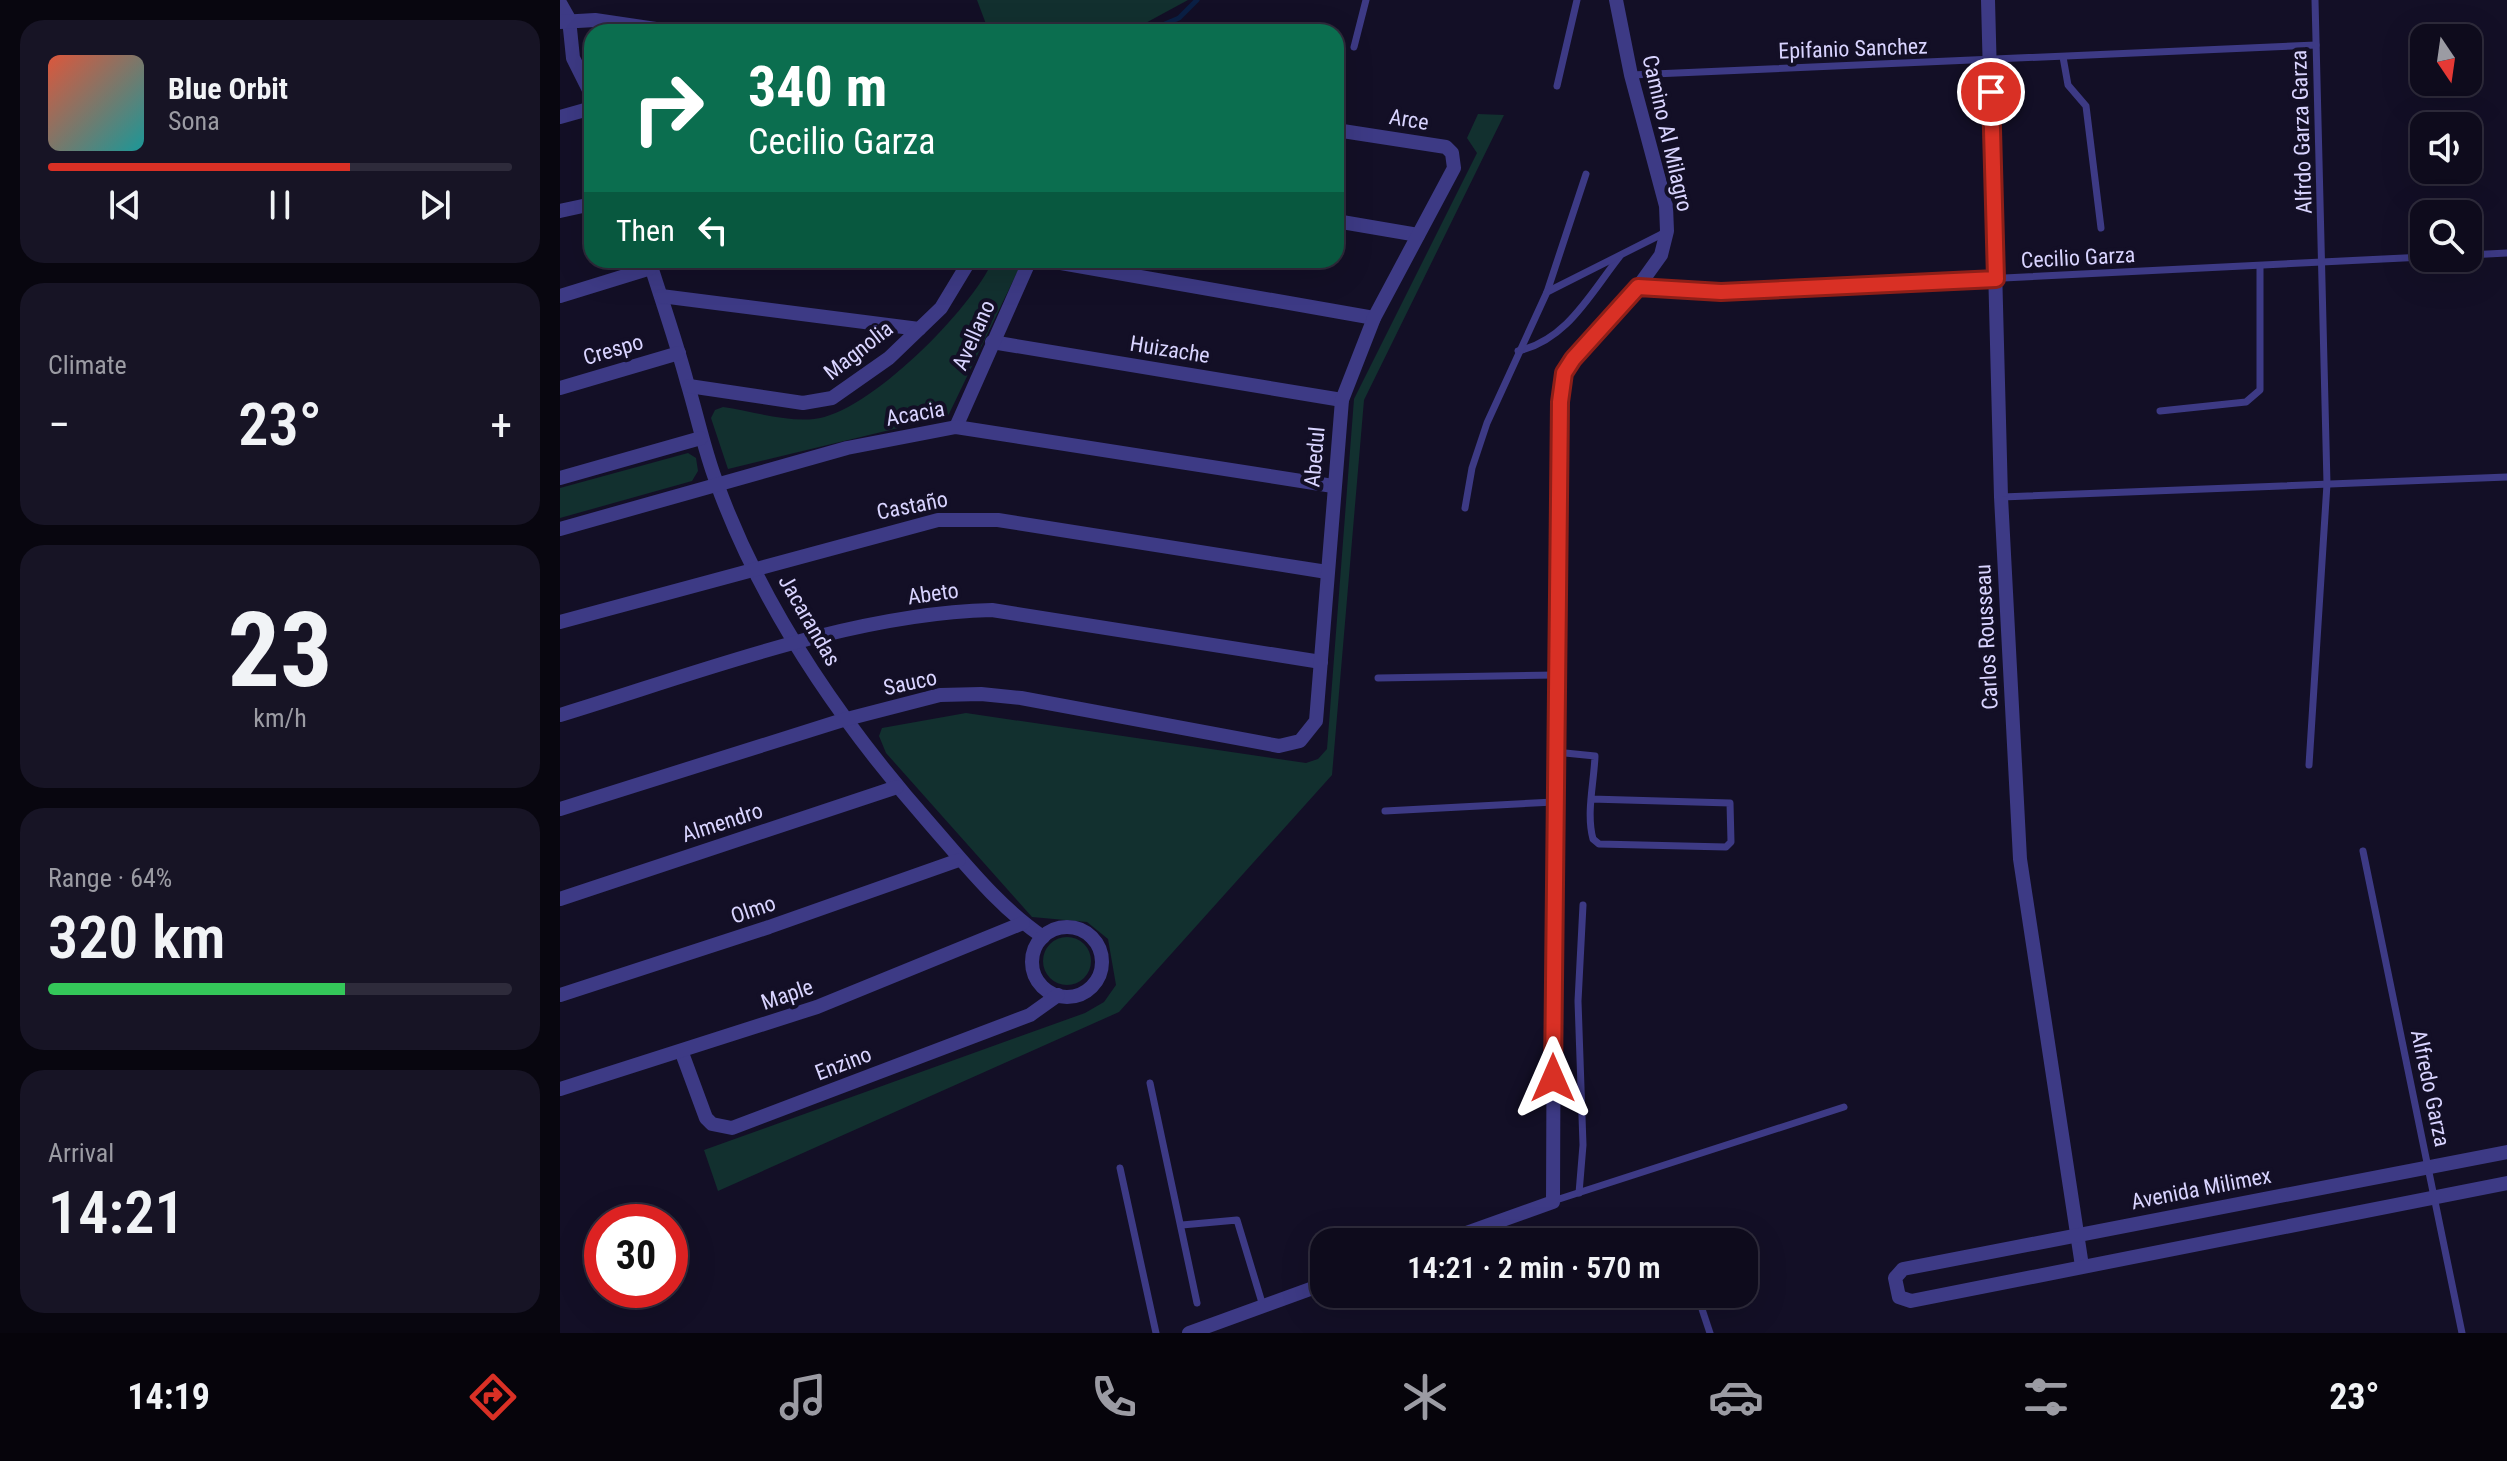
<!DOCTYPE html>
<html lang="en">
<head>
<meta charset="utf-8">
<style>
  body { margin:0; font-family:"Roboto Condensed",sans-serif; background:#171425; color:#f1f3f6; height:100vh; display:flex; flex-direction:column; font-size:30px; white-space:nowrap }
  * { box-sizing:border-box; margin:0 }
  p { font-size:26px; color:#9b9ba3 }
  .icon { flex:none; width:44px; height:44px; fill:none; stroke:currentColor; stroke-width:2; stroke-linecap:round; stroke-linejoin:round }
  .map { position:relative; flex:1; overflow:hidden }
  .drawer { display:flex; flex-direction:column; gap:20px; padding:20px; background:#08060f; width:560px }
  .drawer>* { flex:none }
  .top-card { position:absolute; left:24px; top:24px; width:760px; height:244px; border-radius:24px; box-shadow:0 8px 32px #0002,0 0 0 2px #2e2b3b; background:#0b6e4f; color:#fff; overflow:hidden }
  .needle { width:52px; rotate:167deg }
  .fabs { position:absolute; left:1850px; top:24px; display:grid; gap:16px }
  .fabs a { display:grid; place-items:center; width:72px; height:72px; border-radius:16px; background:#0e0b1c; box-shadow:0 8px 32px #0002,0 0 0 2px #2e2b3b; font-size:40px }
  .speed { position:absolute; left:24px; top:1204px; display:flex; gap:16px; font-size:40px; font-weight:700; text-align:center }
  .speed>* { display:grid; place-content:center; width:104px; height:104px; border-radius:50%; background:#0e0b1c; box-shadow:0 8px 32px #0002,0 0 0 2px #2e2b3b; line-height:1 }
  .speed .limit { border:12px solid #d22; background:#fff; color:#111 }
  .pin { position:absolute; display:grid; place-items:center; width:68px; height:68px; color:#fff; margin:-34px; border:4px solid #fff; border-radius:50%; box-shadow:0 2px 8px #0007 }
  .me { position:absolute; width:88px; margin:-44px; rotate:0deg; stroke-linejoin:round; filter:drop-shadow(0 0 6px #0008) }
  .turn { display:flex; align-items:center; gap:28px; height:168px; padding:0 32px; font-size:36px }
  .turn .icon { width:104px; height:104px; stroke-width:2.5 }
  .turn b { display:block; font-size:56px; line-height:68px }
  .then { display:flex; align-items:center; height:76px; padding:0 32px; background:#0003; gap:16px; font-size:30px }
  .big { font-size:60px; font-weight:600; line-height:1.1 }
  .drawer .tile { flex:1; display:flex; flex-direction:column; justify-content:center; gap:12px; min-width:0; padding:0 28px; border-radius:24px; background:#171425 }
  .drawer .dial { align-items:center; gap:0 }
  .dial b { font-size:104px; line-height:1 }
  .song { display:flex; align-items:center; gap:24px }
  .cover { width:96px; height:96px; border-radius:12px; background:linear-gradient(135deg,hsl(10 70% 55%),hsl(180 70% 35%)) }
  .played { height:8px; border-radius:4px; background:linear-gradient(90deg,#d93025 65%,#2e2b3b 65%) }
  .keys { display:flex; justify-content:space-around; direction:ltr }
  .heat { display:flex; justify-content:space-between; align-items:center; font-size:44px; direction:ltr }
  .charge { height:12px; border-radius:6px; background:linear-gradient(90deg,#34c759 64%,#2e2b3b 0) }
  .trip { position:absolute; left:750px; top:1228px; width:448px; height:80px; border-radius:24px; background:#0e0b1c; box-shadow:0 8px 32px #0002,0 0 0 2px #2e2b3b; font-weight:600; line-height:80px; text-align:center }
  .dock { display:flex; height:128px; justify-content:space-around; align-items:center; background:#06040b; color:#9b9ba3 }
  .dock .icon { width:56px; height:56px }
  .dock .current { color:#d93025 }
  .dock b { font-size:36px; color:#f1f3f6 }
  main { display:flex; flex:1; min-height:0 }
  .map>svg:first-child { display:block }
  .green { fill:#12302f }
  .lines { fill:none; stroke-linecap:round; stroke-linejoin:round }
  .stream { stroke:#0a1f44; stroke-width:5 }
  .service { stroke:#3d3a85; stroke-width:7 }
  .minor { stroke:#3d3a85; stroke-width:14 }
  .route-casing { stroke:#8d1f18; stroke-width:20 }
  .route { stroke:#d93025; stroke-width:14 }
  .labels { text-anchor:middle; stroke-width:8; stroke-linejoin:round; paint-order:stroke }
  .street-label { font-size:22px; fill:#d9d4ff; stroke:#130f26 }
</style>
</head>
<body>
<main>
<section class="drawer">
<div class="tile">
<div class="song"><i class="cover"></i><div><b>Blue Orbit</b><p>Sona</p></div></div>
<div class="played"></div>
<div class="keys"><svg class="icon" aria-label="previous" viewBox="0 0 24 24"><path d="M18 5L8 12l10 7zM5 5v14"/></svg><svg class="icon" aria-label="pause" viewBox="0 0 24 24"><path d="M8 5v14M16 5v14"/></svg><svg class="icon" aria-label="next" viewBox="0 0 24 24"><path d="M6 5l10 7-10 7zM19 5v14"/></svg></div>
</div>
<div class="tile"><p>Climate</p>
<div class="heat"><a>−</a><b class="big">23°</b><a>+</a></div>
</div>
<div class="tile dial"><b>23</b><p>km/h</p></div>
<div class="tile"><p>Range · 64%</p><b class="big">320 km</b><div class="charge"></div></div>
<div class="tile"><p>Arrival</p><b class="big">14:21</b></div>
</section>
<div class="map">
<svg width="1947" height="1333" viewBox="0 0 1947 1333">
  <rect width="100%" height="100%" fill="#130f26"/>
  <!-- green -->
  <g class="green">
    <polygon points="417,0 628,0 569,32 429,32"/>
    <polygon points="918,114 944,115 804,400 772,775 559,1012 158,1191 144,1150 525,1013 544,1002 556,985 548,939 527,922 472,917 326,753 319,736 322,728 406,713 746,763 758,759 767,749 794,399 917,153 907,138"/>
    <path d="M433,260h30l-75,156 -220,53 -17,-51 4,-8 8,-3c28,4 63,15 91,12 54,-5 158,-110 179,-159z"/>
    <polygon points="128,453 136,458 138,471 132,481 0,518 0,488"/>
    <circle cx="507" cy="961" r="24"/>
  </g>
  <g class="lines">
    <!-- stream -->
    <polyline class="stream" points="586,32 619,18 637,0"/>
    <!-- service -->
    <g class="service">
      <polyline points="794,47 806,0"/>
      <polyline points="1503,57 1508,85 1526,106 1541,228"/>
      <polyline points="1071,75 1756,45"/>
      <polyline points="997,86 1017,0"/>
      <polyline points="1908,255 1947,253"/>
      <polyline points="1079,287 1161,292 1864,257"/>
      <polyline points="987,292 1026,174"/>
      <path d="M958,351c49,-11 72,-57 102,-95"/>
      <polyline points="1600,411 1686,402 1700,390 1700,266"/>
      <polyline points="1442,497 1947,477"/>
      <polyline points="905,508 912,468 927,423 987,292 1106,232"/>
      <polyline points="818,678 995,675"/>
      <path d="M995,752l40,4c-1,27 -9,57 -2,83l6,5 127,3 5,-5 -1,-39 -139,-4"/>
      <polyline points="1749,765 1767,484 1755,0"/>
      <polyline points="825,811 994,802"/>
      <polyline points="1803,851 1902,1333"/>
      <polyline points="590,1083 637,1303"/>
      <polyline points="560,1168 596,1333"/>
      <polyline points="1019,1193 1023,1145 1018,1001 1023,905"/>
      <polyline points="993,1201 1284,1107"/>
      <polyline points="622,1225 677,1220 703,1306"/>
      <polyline points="1137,1294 1150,1333"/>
    </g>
    <!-- minor -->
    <g class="minor">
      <polyline points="1428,0 1441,497 1460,859 1522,1266"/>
      <polyline points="0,3 9,19 13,58 32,96"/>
      <polyline points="0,22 35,20 116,32"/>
      <polyline points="0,117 32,108"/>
      <polyline points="0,211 32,204"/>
      <polyline points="776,221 858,235"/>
      <path d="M89,260c13,41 27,81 38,122 10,33 17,67 29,99 46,128 126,243 215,344 35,40 68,82 112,112"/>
      <polyline points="484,260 814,318"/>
      <polyline points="0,296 91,268"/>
      <polyline points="101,296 359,329"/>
      <polyline points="432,342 782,400"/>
      <polyline points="129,386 243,403 272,398 329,358 381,308 410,260"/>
      <polyline points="0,388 119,353"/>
      <polyline points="396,427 470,260"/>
      <polyline points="0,478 141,438"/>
      <polyline points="0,529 287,448 396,427 773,486"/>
      <polyline points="0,622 378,520 438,520 767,572"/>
      <path d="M0,715c135,-41 291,-102 432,-105l329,52"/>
      <polyline points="0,809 283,720 380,695 421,694 461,698 719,746 740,741 756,721 782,400 814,318 894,168 892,153 886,147 776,130"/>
      <polyline points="0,899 337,787"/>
      <circle cx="507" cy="962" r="35"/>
      <polyline points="0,995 209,927 399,860"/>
      <polyline points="122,1053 146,1118 152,1124 172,1128 470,1015 498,995"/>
      <polyline points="0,1089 257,1007 463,923"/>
      <polyline points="1947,1152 1343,1269 1335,1278 1339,1297 1351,1301 1947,1183"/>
      <polyline points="881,1242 993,1202 995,675 1000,388 1013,359 1078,287 1101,255 1107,231 1106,206 1071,75 1056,0"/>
      <polyline points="629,1333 764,1284"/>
    </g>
  </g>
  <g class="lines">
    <!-- route casing -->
    <g class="route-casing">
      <polyline id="route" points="993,1078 1000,402 1004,373 1013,359 1078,287 1161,292 1436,279 1431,92"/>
    </g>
    <!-- route -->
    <use href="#route" class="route"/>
  </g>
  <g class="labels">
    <!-- street labels -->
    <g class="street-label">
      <text transform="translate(1293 48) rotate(-2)" y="8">Epifanio Sanchez</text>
      <text transform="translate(849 119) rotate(9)" y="8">Arce</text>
      <text transform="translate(1741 132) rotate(-92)" y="8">Alfrdo Garza Garza</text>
      <text transform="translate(1108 133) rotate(77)" y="8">Camino Al Milagro</text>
      <text transform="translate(1518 257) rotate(-3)" y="8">Cecilio Garza</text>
      <text transform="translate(413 335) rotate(-66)" y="8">Avellano</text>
      <text transform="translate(53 349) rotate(-16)" y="8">Crespo</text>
      <text transform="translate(610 349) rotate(9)" y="8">Huizache</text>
      <text transform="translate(298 350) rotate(-38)" y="8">Magnolia</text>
      <text transform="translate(355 413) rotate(-10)" y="8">Acacia</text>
      <text transform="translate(754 457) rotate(-85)" y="8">Abedul</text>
      <text transform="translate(352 505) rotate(-11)" y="8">Castaño</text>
      <text transform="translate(373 593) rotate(-8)" y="8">Abeto</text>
      <text transform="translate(250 620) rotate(60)" y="8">Jacarandas</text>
      <text transform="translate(1426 637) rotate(-93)" y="8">Carlos Rousseau</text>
      <text transform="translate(350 682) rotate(-12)" y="8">Sauco</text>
      <text transform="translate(162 822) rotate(-18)" y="8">Almendro</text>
      <text transform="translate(193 909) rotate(-19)" y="8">Olmo</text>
      <text transform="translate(227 994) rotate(-19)" y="8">Maple</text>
      <text transform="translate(283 1063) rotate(-21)" y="8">Enzino</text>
      <text transform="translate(1871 1088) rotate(78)" y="8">Alfredo Garza</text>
      <text transform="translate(1641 1188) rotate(-11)" y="8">Avenida Milimex</text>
    </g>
  </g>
</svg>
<div class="fabs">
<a><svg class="needle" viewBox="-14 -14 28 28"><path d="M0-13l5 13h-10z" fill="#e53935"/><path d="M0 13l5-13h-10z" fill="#9b9ba3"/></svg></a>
<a><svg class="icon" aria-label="sound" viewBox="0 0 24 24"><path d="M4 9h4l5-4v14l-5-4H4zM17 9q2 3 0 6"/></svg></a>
<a><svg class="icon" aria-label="search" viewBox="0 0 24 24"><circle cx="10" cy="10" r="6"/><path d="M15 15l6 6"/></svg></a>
</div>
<div class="speed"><div class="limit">30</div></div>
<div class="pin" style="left:1431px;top:92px;background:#d93025"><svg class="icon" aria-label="arrive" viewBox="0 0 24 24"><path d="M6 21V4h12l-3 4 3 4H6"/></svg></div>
<svg class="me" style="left:993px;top:1078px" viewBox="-20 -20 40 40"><path d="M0-17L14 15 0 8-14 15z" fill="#d93025" stroke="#fff" stroke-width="4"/></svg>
<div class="trip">14:21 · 2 min · 570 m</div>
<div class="top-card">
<div class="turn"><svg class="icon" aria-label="right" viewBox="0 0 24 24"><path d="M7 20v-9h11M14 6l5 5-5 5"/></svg><div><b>340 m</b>Cecilio Garza</div></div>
<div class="then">Then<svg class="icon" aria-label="left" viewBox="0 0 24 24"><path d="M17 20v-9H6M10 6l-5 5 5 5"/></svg></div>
</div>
</div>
</main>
<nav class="dock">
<b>14:19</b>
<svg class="icon current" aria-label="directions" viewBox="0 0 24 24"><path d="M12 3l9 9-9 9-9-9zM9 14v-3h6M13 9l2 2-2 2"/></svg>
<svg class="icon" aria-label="music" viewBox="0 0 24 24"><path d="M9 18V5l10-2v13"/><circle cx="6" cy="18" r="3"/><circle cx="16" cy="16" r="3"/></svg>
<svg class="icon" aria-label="phone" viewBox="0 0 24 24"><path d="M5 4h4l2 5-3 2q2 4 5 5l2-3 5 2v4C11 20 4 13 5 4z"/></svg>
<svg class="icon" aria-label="climate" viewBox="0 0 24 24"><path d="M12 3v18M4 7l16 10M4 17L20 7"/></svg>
<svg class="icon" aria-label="car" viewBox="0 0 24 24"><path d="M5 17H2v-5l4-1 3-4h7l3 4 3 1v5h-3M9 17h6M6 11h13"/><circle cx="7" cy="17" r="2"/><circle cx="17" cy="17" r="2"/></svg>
<svg class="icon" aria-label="filters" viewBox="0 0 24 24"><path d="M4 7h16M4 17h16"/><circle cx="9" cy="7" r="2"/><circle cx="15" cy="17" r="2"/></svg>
<b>23°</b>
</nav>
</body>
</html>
